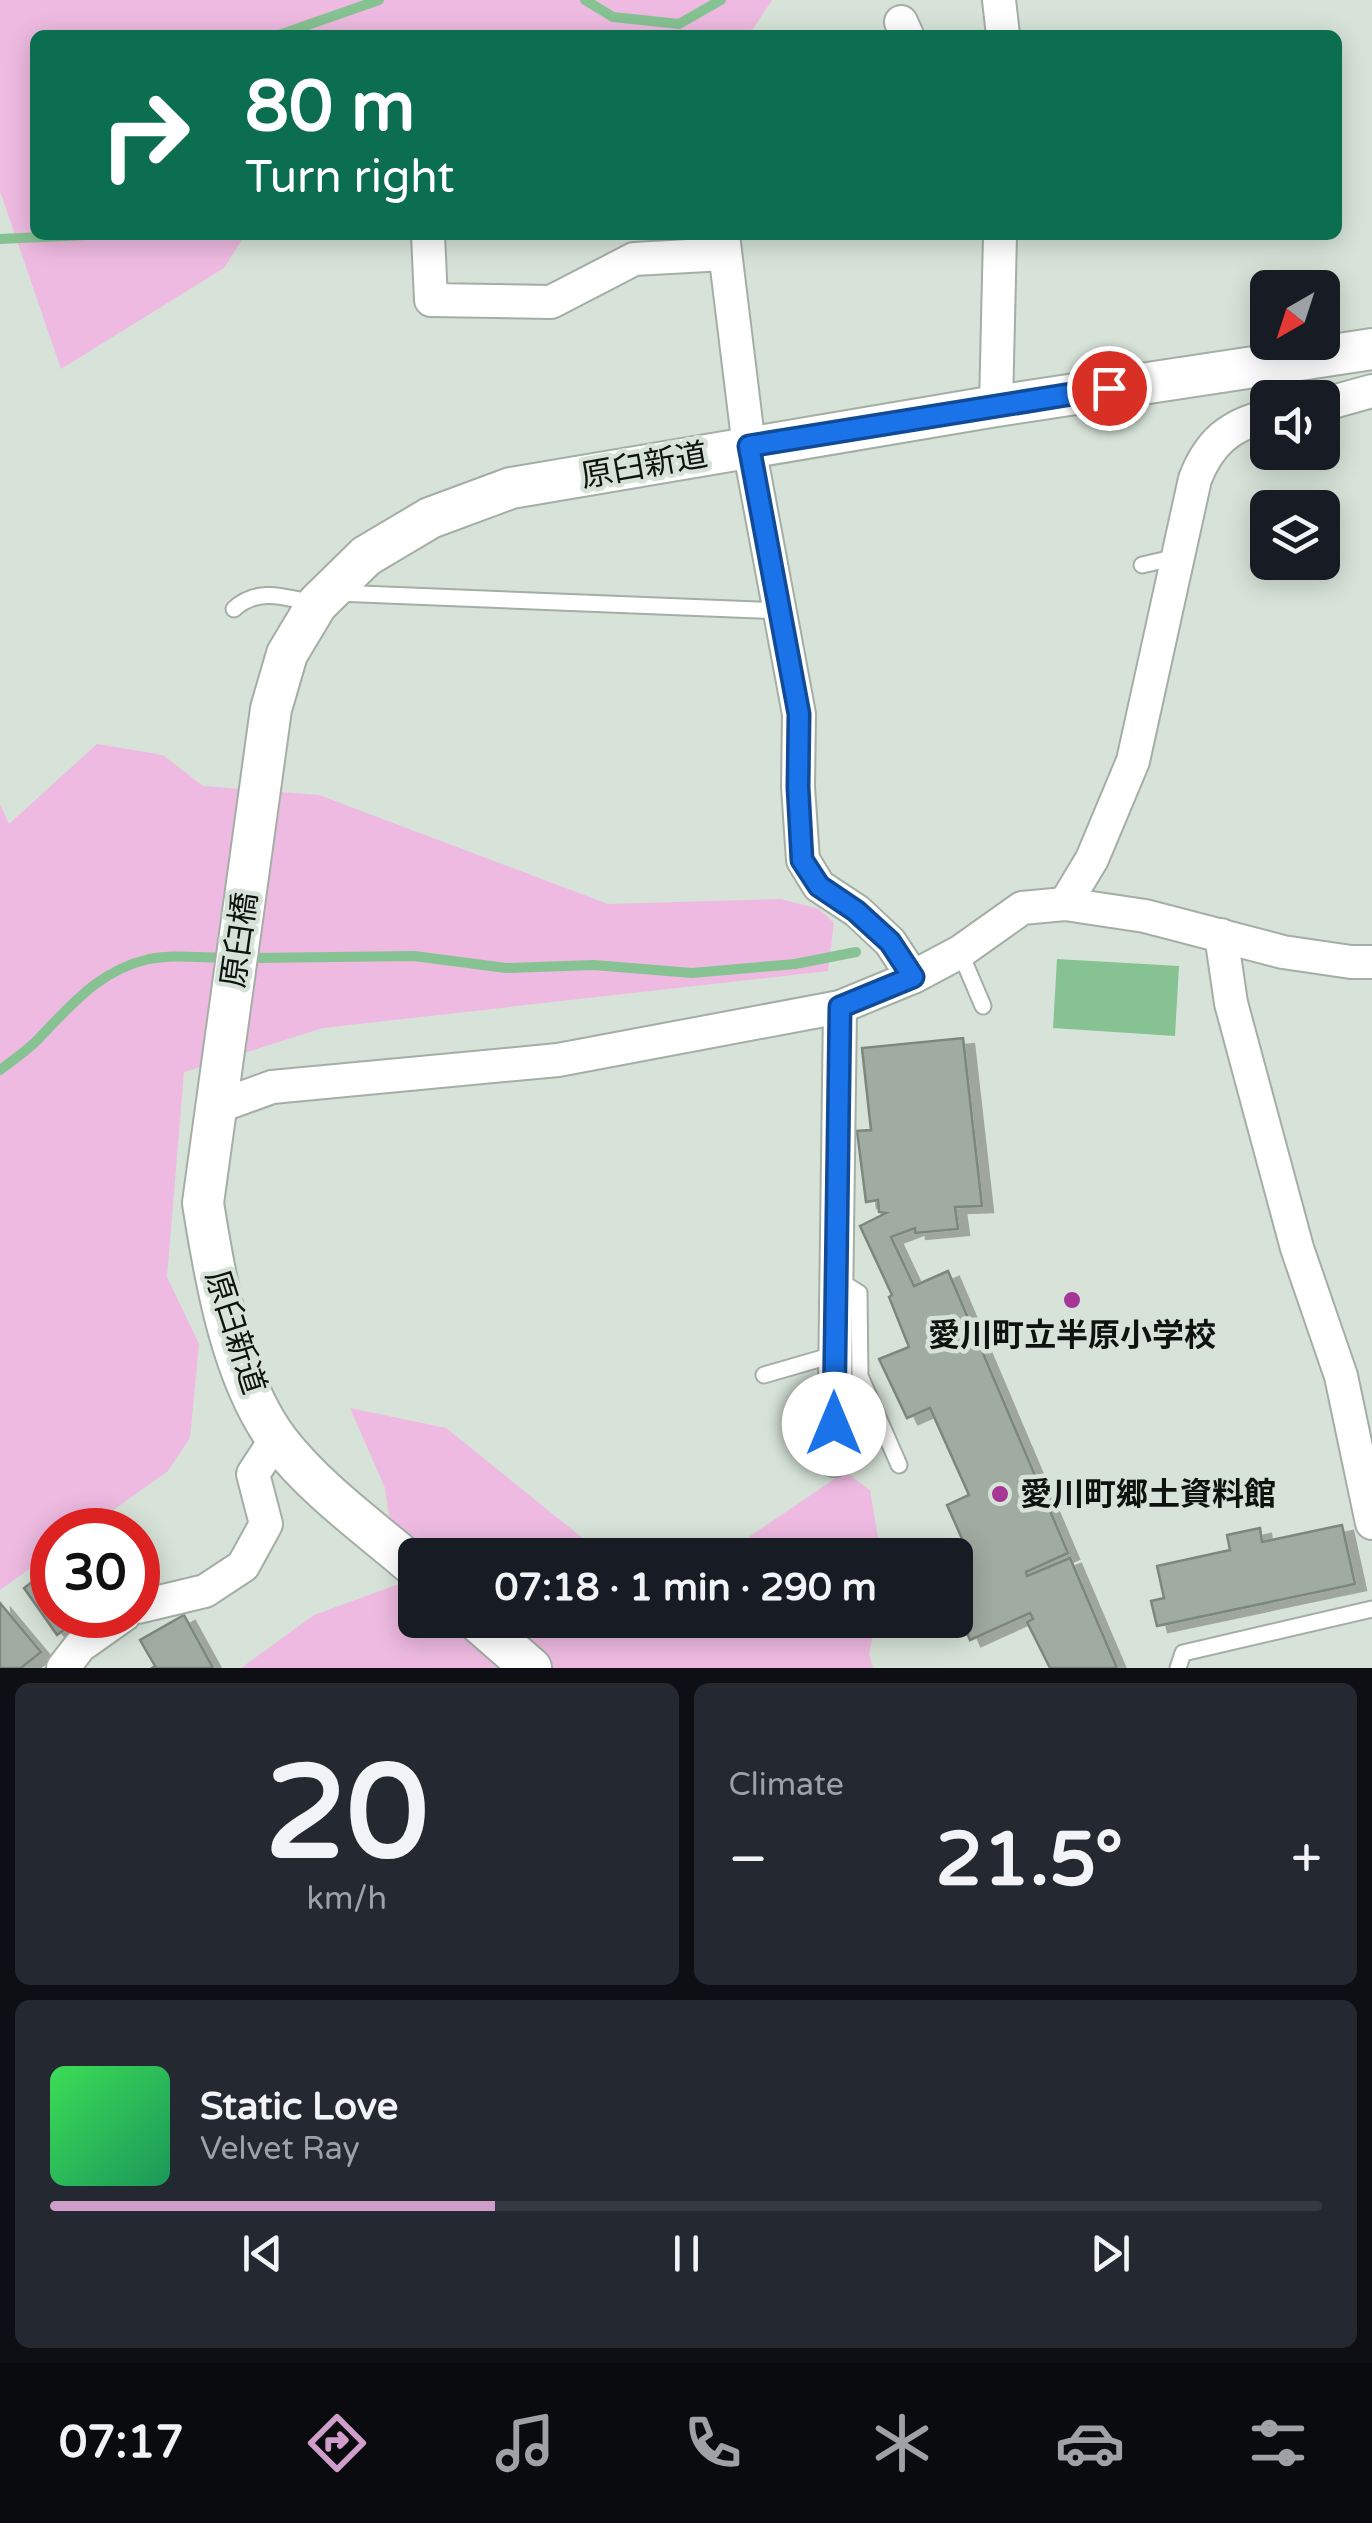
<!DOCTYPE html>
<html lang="en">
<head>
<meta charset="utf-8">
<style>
  body { margin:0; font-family:"Varela Round","Noto Sans JP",sans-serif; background:#242831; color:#f1f3f6; height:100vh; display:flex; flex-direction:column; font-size:38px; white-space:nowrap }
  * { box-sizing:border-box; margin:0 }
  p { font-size:32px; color:#9ea1a6 }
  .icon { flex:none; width:55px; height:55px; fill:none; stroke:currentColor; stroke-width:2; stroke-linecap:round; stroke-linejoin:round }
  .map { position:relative; height:1668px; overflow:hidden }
  .panel { display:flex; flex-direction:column; gap:15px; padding:15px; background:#0d0f14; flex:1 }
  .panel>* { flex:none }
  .guide { position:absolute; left:30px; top:30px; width:1312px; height:210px; border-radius:15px; box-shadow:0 5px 25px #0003; background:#0b6e4f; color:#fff; overflow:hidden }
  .needle { width:65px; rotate:219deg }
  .tools { position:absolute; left:1250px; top:270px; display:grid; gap:20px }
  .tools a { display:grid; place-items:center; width:90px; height:90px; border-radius:15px; background:#171b24; box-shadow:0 5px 25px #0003; font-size:50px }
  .speed { position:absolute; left:30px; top:1508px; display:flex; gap:20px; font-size:50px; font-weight:700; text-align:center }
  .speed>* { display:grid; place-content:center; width:130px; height:130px; border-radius:50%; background:#171b24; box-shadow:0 5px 25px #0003; line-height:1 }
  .speed .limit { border:15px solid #d22; background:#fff; color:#111 }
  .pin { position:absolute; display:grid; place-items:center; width:85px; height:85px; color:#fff; margin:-42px; border:5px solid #fff; border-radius:50%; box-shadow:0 2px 10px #0007 }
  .me { position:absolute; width:110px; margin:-55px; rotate:0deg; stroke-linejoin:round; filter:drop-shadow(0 0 8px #0008) }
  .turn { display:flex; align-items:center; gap:35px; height:210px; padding:0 50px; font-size:45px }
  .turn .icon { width:130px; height:130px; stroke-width:2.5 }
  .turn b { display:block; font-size:70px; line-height:85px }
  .big { font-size:75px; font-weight:800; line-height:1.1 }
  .panel .card { flex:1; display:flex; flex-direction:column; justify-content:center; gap:15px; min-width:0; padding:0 35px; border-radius:15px; background:#242831 }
  .panel .dial { align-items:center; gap:0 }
  .dial b { font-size:130px; line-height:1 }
  .song { display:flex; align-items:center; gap:30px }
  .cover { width:120px; height:120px; border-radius:15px; background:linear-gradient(135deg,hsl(130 70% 55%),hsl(150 70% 35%)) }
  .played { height:10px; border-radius:5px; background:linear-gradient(90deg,#d09eca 35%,#363941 35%) }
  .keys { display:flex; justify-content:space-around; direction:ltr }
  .heat { display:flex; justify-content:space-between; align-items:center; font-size:55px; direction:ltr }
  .panel .tiles { flex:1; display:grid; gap:15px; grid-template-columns:1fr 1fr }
  .card:last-child { grid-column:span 2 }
  .trip { position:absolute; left:398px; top:1538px; width:575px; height:100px; border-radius:15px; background:#171b24; box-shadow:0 5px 25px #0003; font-weight:800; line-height:100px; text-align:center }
  .tab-bar { display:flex; height:160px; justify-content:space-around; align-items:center; background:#090b0e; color:#9ea1a6 }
  .tab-bar .icon { width:70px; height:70px }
  .tab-bar .active { color:#d09eca }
  .tab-bar b { font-size:45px; color:#f1f3f6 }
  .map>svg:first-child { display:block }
  .green { fill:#eebae1 }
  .water { fill:#87c293 }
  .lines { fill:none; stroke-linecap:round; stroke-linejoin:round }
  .stream { stroke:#87c293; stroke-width:10 }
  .building { fill:#a0aba1; stroke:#7c877e; stroke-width:2.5; filter:url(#shadow) }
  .service-casing { stroke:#a3aea5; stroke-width:19 }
  .minor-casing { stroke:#a3aea5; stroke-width:36 }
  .tertiary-casing { stroke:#a3aea5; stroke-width:44 }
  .service { stroke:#fff; stroke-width:15 }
  .minor { stroke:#fff; stroke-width:32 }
  .tertiary { stroke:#fff; stroke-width:40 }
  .route-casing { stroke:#114b97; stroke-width:25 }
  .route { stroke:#1a73e8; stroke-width:18 }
  .poi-dot { fill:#a73794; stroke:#d7e3d8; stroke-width:4 }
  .labels { text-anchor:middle; stroke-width:9; stroke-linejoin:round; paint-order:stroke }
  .street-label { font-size:32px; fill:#0f130f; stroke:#d7e3d8 }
  .poi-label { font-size:32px; font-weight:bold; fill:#0f130f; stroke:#d7e3d8 }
</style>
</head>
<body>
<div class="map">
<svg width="1372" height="1668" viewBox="0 0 1372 1668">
  <defs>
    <filter id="shadow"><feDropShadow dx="11" dy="6" stdDeviation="0" flood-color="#0004"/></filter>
  </defs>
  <rect width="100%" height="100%" fill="#d7e3d8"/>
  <!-- green -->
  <g class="green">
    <polygon points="0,0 772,0 753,29 731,35 35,35 35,235 245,235 224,268 61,369 0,191"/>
    <polygon points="97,744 163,755 203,786 319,795 608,904 781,899 819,909 834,923 828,971 323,1028 184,1072 167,1277 199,1344 190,1438 168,1471 85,1530 52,1530 52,1553 0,1590 0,804 9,824"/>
    <polygon points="350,1408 446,1428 585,1540 622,1555 415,1555 415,1620 876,1620 869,1654 873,1668 241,1668 314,1615 399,1584 385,1488"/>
    <polygon points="845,1472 870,1490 881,1555 722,1555"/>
  </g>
  <!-- water -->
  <polygon class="water" points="1057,959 1179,966 1175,1036 1053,1028"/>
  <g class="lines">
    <!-- stream -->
    <g class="stream">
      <polyline points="585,0 613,17 679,24 721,0"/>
      <polyline points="279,35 379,0"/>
      <polyline points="0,239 86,235"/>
      <polyline points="245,958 414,956 506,968 594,965 692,973 795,964 856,952"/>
      <path d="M0,1070c14,-11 30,-21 42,-35 33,-34 59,-65 107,-76 26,-5 53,-1 79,-1"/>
    </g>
  </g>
  <!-- building -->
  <g class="building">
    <polygon points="963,1038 982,1206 955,1207 958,1229 915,1233 915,1228 891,1237 914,1286 948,1271 1068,1553 1026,1572 1027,1576 1070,1558 1117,1668 1050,1668 1027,1622 1033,1619 1030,1613 970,1640 955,1605 955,1555 941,1555 963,1545 971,1559 947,1505 969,1495 930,1408 907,1418 879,1359 909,1347 889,1297 892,1295 860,1226 886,1213 879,1212 878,1200 866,1202 857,1131 871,1130 862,1048"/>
    <polygon points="1342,1525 1355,1584 1157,1626 1151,1601 1164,1598 1157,1566 1230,1550 1227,1535 1260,1528 1262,1542"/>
    <polygon points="51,1568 52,1615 84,1615 57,1635 24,1588"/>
    <polygon points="0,1603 41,1652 21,1668 0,1668"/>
    <polygon points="184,1615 213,1668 152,1668 155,1666 140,1640"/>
  </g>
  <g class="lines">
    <!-- service casing -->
    <g class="service-casing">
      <g id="service">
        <polyline points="1142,565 1177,557"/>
        <polyline points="336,593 781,611"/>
        <path d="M234,609c23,-22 51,-12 79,-6"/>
        <polyline points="960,952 983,1006"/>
        <polyline points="838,1280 859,1293 860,1376 899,1465"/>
        <polyline points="764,1375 833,1355"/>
        <polyline points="1178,1668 1183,1653 1372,1609"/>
      </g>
    </g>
    <!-- minor casing -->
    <g class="minor-casing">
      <g id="minor">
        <polyline points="999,0 1003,35"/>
        <polyline points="901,22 907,35"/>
        <polyline points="428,235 431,300 551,302 634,259 725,254"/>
        <polyline points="723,235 749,447 799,714 798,787 803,860 819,886 857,911 890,942 913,977"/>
        <polyline points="1322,405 1372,391"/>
        <polyline points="996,406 1000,235"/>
        <path d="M1065,904l27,-45 41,-98 62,-282c14,-36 34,-54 73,-63"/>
        <polyline points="1221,935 1231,1003 1297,1248 1341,1376 1372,1523"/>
        <polyline points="217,1107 272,1087 558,1060 840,1007 913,977 960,952 1022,908 1065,904 1145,916 1283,952 1351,962 1372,962"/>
        <polyline points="834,1460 840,1007"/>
        <polyline points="138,1607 205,1591 243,1566 266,1524 253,1474 276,1439"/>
        <polyline points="63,1668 80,1646 124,1615"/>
      </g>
    </g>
    <!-- tertiary casing -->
    <g class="tertiary-casing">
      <g id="tertiary">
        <path d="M415,1567c-45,-39 -99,-77 -136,-125 -47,-62 -64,-163 -76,-239l68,-494 16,-55 30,-50 49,-48 64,-38 81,-30 485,-82 376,-57"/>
        <polyline points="476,1620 531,1668"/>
      </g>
    </g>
    <!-- service -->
    <use href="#service" class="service"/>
    <!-- minor -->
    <use href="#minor" class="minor"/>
    <!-- tertiary -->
    <use href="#tertiary" class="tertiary"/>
  </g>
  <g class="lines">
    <!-- route casing -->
    <g class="route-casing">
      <polyline id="route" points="834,1424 840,1007 913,977 890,942 856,911 819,886 802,860 798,787 799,714 749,446 1109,388"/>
    </g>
    <!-- route -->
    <use href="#route" class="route"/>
  </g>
  <!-- markers -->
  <g class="poi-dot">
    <circle cx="1072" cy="1300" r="10"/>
    <circle cx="1000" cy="1494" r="10"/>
  </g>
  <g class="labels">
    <!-- street labels -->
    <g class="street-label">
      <text transform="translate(644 465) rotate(-10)" y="11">原臼新道</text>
      <text transform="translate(239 940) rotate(-82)" y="11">原臼橋</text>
      <text transform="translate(236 1332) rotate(72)" y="11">原臼新道</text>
    </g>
    <!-- poi labels -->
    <g class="poi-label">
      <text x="1072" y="1346">愛川町立半原小学校</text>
      <text x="1020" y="1505" text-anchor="start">愛川町郷土資料館</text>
    </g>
  </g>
</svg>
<div class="tools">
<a><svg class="needle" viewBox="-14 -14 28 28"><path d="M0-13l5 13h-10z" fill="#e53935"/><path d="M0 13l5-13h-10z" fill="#9ea1a6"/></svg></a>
<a><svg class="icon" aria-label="sound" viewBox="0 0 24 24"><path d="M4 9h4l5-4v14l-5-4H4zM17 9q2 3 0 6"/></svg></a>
<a><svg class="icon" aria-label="layers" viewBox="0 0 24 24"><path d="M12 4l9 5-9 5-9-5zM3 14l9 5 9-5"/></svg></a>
</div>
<div class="speed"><div class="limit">30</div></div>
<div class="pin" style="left:1109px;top:388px;background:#d93025"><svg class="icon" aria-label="arrive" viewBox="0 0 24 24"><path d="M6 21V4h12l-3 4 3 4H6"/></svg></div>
<svg class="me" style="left:834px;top:1424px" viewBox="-20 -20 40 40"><circle r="19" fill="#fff"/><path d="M0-13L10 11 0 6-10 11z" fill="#1a73e8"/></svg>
<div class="trip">07:18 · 1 min · 290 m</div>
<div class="guide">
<div class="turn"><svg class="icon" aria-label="right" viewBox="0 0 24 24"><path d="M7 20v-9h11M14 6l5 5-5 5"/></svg><div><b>80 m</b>Turn right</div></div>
</div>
</div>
<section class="panel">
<div class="tiles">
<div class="card dial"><b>20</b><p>km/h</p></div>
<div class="card"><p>Climate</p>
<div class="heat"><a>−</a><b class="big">21.5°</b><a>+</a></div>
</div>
<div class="card">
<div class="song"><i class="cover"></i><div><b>Static Love</b><p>Velvet Ray</p></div></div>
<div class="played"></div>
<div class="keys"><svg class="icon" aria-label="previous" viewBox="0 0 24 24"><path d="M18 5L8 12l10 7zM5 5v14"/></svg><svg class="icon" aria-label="pause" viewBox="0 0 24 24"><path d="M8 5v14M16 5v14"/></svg><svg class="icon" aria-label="next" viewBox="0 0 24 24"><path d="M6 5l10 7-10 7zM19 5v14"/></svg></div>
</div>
</div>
</section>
<nav class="tab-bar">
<b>07:17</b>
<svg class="icon active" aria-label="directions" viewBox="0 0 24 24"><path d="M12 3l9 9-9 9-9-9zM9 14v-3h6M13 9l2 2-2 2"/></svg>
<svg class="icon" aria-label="music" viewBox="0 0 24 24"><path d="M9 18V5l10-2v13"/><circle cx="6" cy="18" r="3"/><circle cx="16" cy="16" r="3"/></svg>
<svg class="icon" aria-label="phone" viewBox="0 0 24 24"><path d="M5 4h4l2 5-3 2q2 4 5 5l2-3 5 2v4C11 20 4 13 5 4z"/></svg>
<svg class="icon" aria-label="climate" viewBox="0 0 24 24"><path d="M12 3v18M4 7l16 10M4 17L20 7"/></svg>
<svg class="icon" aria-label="car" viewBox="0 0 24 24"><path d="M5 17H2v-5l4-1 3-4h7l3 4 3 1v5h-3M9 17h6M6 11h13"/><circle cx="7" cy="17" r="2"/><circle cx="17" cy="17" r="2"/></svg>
<svg class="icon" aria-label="filters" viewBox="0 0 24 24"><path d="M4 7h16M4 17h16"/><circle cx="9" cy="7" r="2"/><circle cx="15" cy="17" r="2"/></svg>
</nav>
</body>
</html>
